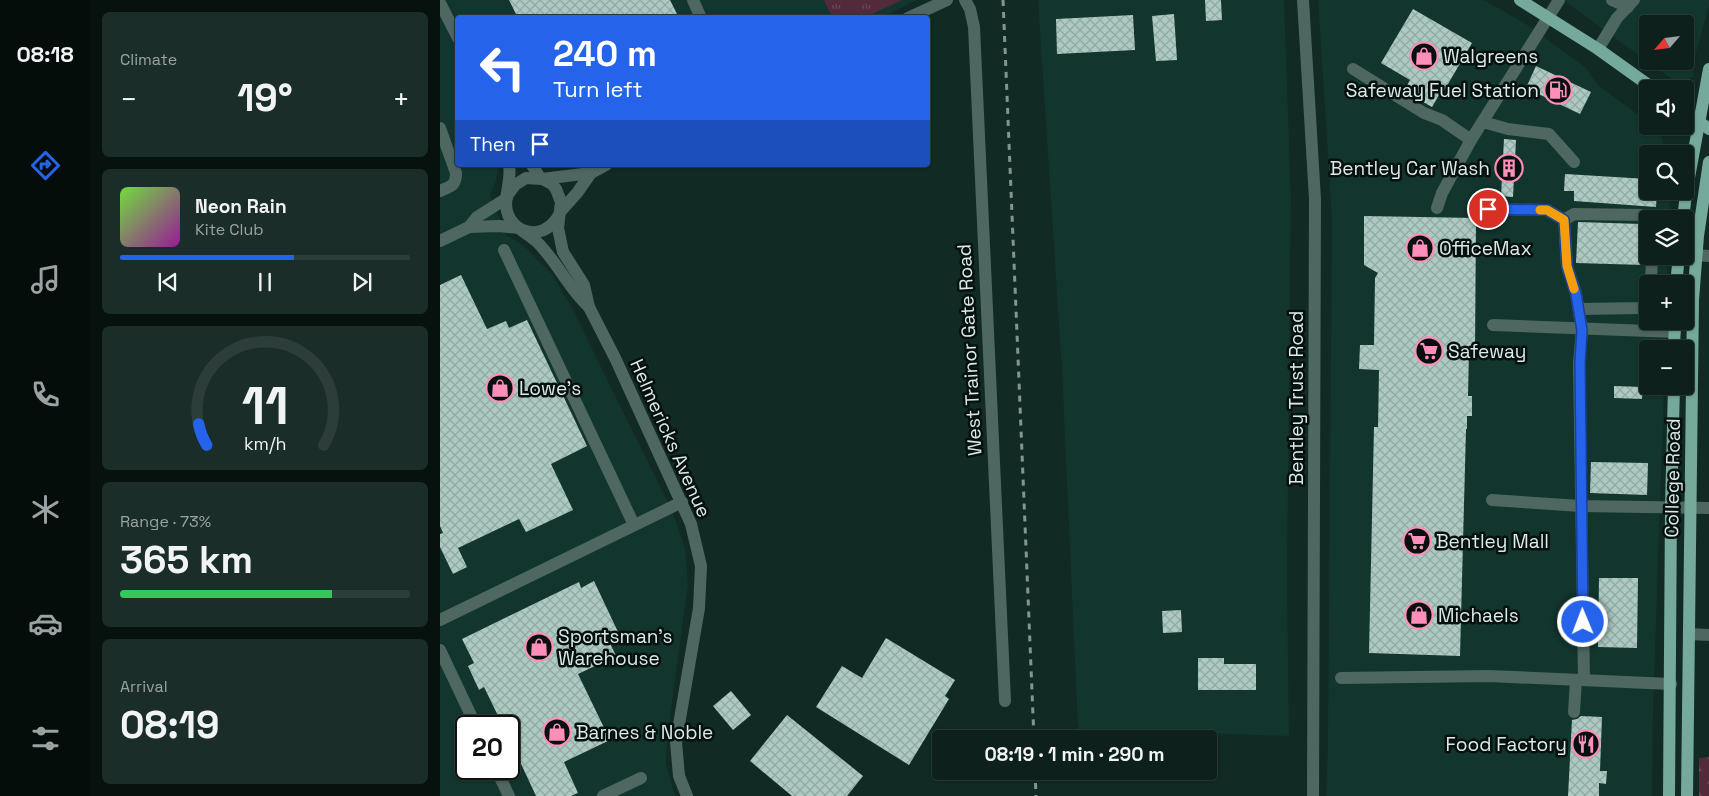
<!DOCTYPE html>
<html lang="en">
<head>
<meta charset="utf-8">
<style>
  body { margin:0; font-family:"Space Grotesk",sans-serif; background:#1b2d28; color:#f1f3f6; height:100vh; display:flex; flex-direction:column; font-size:19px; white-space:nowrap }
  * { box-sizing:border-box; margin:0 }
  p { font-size:16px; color:#9aa3a3 }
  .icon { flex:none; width:28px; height:28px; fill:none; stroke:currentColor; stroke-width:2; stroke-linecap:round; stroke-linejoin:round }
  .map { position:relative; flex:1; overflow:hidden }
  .sheet { display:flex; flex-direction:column; gap:12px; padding:12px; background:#07120f; width:350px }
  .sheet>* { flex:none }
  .banner { position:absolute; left:15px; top:15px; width:475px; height:152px; border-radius:5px; box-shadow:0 1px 4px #0004,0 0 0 1px #2d3e3a; background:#2563eb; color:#fff; overflow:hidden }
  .needle { width:32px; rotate:242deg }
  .buttons { position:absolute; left:1199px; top:15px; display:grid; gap:10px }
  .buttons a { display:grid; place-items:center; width:55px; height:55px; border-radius:5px; background:#0d201b; box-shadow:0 1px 4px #0004,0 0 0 1px #2d3e3a; font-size:25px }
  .speed { position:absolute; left:15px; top:715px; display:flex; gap:10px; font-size:25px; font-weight:700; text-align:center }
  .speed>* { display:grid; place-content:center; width:65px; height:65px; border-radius:50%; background:#0d201b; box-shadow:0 1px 4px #0004,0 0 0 1px #2d3e3a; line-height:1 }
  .speed .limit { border:2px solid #111; border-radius:8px; background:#fff; color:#111 }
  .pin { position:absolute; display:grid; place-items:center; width:42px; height:42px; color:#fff; margin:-21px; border:2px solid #fff; border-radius:50%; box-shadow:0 1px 5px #0007 }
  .me { position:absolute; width:55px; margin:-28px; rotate:359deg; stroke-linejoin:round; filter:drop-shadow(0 0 4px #0008) }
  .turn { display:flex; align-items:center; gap:18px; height:105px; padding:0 15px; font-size:22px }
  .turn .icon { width:65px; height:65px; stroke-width:2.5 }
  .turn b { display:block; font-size:35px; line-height:42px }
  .then { display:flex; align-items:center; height:48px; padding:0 15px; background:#0003; gap:10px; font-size:19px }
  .big { font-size:38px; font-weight:700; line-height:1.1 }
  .sheet .tile { flex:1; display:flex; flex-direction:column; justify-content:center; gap:8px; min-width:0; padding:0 18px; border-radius:8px; background:#1b2d28 }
  .sheet .dial { align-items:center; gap:0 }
  .dial svg { height:130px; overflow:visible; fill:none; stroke:#2d3e3a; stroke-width:7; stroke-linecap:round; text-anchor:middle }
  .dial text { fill:#f1f3f6; stroke:none }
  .song { display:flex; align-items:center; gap:15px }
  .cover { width:60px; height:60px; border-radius:8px; background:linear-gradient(135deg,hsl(100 70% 55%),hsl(300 70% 35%)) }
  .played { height:5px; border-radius:2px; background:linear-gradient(90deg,#2563eb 60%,#2d3e3a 60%) }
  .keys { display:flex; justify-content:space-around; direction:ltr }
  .heat { display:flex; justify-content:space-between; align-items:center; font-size:28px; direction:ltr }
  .charge { height:8px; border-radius:4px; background:linear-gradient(90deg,#34c759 73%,#2d3e3a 0) }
  .trip { position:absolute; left:492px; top:730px; width:285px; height:50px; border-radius:5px; background:#0d201b; box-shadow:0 1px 4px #0004,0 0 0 1px #2d3e3a; font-weight:700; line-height:50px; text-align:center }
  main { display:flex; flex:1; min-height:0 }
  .tab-bar { display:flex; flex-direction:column; width:90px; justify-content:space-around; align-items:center; background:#050d0b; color:#9aa3a3 }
  .tab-bar .icon { width:35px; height:35px }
  .tab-bar .active { color:#2563eb }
  .tab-bar b { font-size:22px; color:#f1f3f6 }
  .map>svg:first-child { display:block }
  .built { fill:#12352e; fill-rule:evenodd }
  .grass { fill:url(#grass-tufts) }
  .forest { fill:url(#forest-firs) }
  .building { fill:url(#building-cross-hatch) }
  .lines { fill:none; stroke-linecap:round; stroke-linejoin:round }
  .minor { stroke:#4e6760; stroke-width:12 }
  .major { stroke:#75a99c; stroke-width:12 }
  .rail { stroke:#829691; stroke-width:3; stroke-dasharray:6 6; stroke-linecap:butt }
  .route-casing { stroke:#184099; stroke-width:12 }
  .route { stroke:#2563eb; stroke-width:9 }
  .slow { stroke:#f59e0b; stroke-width:9 }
  .labels { text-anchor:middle; stroke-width:5; stroke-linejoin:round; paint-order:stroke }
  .poi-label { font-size:19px; fill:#dbeae6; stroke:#06100e; text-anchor:start }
  .street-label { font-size:19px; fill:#dbeae6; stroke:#06100e }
</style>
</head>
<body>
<main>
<nav class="tab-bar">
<b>08:18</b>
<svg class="icon active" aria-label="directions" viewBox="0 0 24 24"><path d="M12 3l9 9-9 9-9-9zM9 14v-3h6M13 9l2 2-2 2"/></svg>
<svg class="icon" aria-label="music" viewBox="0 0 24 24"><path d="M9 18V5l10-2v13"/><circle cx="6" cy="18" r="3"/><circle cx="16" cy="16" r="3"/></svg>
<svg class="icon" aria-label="phone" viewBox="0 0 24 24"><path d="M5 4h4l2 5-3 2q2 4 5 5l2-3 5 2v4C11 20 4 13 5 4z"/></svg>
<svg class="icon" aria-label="climate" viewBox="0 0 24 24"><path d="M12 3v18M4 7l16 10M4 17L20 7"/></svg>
<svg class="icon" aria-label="car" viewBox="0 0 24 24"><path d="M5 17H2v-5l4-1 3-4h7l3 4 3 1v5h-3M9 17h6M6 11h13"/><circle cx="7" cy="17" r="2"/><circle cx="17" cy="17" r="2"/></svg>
<svg class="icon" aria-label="filters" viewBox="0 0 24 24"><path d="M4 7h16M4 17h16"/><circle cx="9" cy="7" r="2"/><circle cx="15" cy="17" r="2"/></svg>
</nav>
<section class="sheet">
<div class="tile"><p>Climate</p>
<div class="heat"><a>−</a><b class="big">19°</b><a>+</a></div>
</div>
<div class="tile">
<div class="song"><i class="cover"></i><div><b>Neon Rain</b><p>Kite Club</p></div></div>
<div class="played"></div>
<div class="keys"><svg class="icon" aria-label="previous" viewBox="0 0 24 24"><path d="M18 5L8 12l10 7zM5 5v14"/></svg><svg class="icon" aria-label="pause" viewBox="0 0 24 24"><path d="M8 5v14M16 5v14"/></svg><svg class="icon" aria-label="next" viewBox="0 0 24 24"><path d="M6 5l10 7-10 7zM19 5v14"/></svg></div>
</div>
<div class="tile dial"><svg viewBox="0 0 100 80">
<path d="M14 69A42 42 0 1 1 86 69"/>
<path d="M14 69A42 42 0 0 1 9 56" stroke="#2563eb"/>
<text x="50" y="56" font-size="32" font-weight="700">11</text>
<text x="50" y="72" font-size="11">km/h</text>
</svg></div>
<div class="tile"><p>Range · 73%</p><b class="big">365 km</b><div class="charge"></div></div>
<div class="tile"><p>Arrival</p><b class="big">08:19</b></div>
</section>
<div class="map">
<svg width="1269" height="796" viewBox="0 0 1269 796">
  <defs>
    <pattern id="grass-tufts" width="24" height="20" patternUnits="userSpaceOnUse" patternTransform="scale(1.25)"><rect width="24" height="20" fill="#532a3a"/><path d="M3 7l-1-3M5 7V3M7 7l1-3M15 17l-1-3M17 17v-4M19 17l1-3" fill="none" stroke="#6b4956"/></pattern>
    <pattern id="forest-firs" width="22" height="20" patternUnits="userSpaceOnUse" patternTransform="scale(1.25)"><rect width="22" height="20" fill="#532a3a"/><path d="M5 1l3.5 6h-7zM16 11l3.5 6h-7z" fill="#6b4956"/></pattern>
    <pattern id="building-cross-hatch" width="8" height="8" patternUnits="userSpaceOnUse" patternTransform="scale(1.25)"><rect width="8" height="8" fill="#adcac2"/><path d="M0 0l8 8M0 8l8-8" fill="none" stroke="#92a9a3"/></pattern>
  </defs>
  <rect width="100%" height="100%" fill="#112a24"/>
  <!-- built -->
  <g class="built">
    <path d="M0,0h477l-36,18h-423v147h41l-3,15 -6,15 16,40 18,11 28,28 19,32 102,207 12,35 3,37 -20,145 -2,34 9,32h-235zM26,726h43v43h-43z"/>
    <polygon points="598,0 844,0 851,198 847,579 849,736 638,729 622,370"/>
    <polygon points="878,0 1044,0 1086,24 1145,67 1159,86 1207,121 1208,126 1215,126 1219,129 1226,154 1208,154 1208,191 1230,191 1229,219 1208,219 1208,256 1228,256 1227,284 1208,284 1208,321 1226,321 1225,349 1208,349 1208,386 1224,386 1213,712 1212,796 886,796 888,743 892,218"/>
    <path d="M1123,0h146v6l-15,54 -1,17 -10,5 -6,1zM1208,24h37v37h-37z"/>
  </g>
  <!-- grass -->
  <polygon class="grass" points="384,0 462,0 426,17 392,17"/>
  <!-- forest -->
  <polygon class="forest" points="1269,757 1269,796 1259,796 1259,758"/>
  <!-- building -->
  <g class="building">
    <polygon points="69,0 230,0 239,18 78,18"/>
    <polygon points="765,0 781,0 782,20 766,21"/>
    <polygon points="973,9 1032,43 1001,96 999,95 992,107 964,91 970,80 941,63"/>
    <polygon points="734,14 737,60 716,61 712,16"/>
    <polygon points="693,15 695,50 617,54 616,19"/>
    <polygon points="1096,66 1151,92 1140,114 1086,88"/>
    <polygon points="1064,139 1076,140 1073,197 1061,196"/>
    <polygon points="1125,174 1208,179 1208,191 1217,191 1216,207 1134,201 1134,191 1124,191"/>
    <polygon points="924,216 1036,218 1035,351 1029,351 1028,396 1032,396 1032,416 1027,416 1027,429 1026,429 1020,656 929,653 934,427 938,427 939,370 919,369 920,345 934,345 935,278 938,273 924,265"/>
    <polygon points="1138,222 1202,224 1208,227 1208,249 1204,255 1204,265 1136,263"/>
    <polygon points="21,275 47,329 66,321 69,328 87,320 147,446 111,464 133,510 86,532 79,519 18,548 27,567 13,574 0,547 0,534 3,533 0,526 0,285"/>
    <polygon points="1174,386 1203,387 1202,399 1174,398"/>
    <polygon points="1151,462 1208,463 1207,495 1150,493"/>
    <polygon points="1159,578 1198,578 1197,648 1158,647"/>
    <polygon points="154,581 178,632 167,637 176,656 138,674 170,740 124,762 138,793 131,796 96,796 69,738 69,726 63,726 44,687 39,690 28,666 34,663 22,639 139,582 141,588"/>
    <polygon points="741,610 742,632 723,633 722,611"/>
    <polygon points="446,638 515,680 505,696 509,699 469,765 376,707 402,666 422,678"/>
    <polygon points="758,658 784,658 784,664 816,664 816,690 758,690"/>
    <polygon points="291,691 311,715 293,730 273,706"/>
    <polygon points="347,715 423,776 407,796 352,796 310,761"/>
    <polygon points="1141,716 1162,717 1160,771 1167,771 1166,784 1159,783 1159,796 1128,796 1132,720 1137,719"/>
  </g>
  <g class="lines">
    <!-- minor -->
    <g class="minor">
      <polyline points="253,0 261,18"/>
      <polyline points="525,0 530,9 534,27 565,701"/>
      <polyline points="863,0 875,199 873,796"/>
      <polyline points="1172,0 1188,7"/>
      <polyline points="0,3 18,38"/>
      <polyline points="468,18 507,0"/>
      <polyline points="1158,49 1177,18 1194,0"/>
      <polyline points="913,69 984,113 1002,120 1031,140"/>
      <polyline points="1043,122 1068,129 1109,134 1134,162"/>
      <path d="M0,128l16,45c0,13 -5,13 -16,18"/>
      <path d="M69,165c3,16 -6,31 -2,46 3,15 19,21 29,30 21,20 32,47 53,66"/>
      <polyline points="92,165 100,178"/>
      <polyline points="102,179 151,173 166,165"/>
      <polyline points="67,196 75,185 86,178 102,179 112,184 116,189 121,202 118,228 123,252 144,285 149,307 176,360 251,524 261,566 259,608 236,742 239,776 247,796"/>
      <polyline points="997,208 1002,193 1031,140 1119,0"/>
      <polyline points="1048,209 1107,210 1124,220 1127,266 1136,294 1142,330 1139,363 1144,680"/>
      <polyline points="120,212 137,193 151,173"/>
      <polyline points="1124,220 1134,214 1205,215 1209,219"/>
      <polyline points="29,227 59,226 79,228"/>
      <path d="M83,230c15,6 28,-1 36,-15"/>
      <polyline points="0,241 29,227 37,217 67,198"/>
      <polyline points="64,250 194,525"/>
      <polyline points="1256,255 1269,256"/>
      <polyline points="1211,284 1212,256"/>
      <polyline points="1139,309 1201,308 1208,304"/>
      <polyline points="1053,325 1235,332"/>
      <polyline points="1052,500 1141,506 1269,508"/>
      <polyline points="0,620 242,502"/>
      <polyline points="1249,634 1269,635"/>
      <polyline points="0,650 36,726"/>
      <polyline points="901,678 1049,676 1231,684"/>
      <polyline points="1134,712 1136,680"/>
      <polyline points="56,769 69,796"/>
      <polyline points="163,796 201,778"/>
    </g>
    <!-- major -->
    <g class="major">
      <polyline points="1080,0 1158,49 1214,89"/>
      <polyline points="1245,111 1269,129"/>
      <polyline points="1243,219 1246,194 1269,69"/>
      <polyline points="1236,284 1239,256"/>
      <polyline points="1234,349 1235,321"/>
      <polyline points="1229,796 1231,507 1234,386"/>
      <polyline points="1247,796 1253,300 1258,236 1269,162"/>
    </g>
    <!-- rail -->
    <g class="rail">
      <polyline points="563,0 594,739"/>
      <polyline points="595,771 596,796"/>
    </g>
  </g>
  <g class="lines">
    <!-- route casing -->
    <g class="route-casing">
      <polyline id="route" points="1048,209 1107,210 1124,220 1127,266 1136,294 1142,330 1140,363 1143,622"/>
    </g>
    <!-- route -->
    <use href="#route" class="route"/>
    <!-- slow -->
    <polyline class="slow" points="1100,210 1107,210 1124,220 1127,266 1134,289"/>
  </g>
  <!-- icons -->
  <defs>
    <g id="shop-ring" transform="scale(1.4375)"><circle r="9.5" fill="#06100e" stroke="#ff8ebb" stroke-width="1.5"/><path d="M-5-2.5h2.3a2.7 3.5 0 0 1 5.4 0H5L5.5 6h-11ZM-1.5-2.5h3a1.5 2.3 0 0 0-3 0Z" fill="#ff8ebb"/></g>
    <g id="fuel-ring" transform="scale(1.4375)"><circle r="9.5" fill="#06100e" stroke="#ff8ebb" stroke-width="1.5"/><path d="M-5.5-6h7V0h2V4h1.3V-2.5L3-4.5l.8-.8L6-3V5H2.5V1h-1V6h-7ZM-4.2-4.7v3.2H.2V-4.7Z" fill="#ff8ebb"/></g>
    <g id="building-ring" transform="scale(1.4375)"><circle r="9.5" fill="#06100e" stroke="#ff8ebb" stroke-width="1.5"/><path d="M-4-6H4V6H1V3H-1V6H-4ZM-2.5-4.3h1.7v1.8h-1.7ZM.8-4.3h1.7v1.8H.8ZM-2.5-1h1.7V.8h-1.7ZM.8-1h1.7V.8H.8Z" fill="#ff8ebb"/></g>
    <g id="supermarket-ring" transform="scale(1.4375)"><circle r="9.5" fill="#06100e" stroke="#ff8ebb" stroke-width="1.5"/><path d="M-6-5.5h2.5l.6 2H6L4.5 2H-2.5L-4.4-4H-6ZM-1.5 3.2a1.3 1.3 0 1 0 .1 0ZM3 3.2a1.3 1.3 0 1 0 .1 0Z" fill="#ff8ebb"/></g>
    <g id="restaurant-ring" transform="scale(1.4375)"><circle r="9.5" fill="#06100e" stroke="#ff8ebb" stroke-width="1.5"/><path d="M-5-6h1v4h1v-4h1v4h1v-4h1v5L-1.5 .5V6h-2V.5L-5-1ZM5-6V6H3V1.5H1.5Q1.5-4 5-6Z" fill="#ff8ebb"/></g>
  </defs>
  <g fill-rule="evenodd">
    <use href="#shop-ring" x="984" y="56"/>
    <use href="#fuel-ring" x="1118" y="90"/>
    <use href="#building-ring" x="1069" y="168"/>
    <use href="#shop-ring" x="980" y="248"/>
    <use href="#supermarket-ring" x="989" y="351"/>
    <use href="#shop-ring" x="60" y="388"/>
    <use href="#supermarket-ring" x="977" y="541"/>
    <use href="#shop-ring" x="979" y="615"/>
    <use href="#shop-ring" x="99" y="647"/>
    <use href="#shop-ring" x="117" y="732"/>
    <use href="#restaurant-ring" x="1146" y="744"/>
  </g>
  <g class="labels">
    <!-- poi labels -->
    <g class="poi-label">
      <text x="1003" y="63">Walgreens</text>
      <text x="1099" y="97" text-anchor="end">Safeway Fuel Station</text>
      <text x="1050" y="175" text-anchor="end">Bentley Car Wash</text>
      <text x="999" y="255">OfficeMax</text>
      <text x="1008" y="358">Safeway</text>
      <text x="79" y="395">Lowe's</text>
      <text x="996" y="548">Bentley Mall</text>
      <text x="998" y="622">Michaels</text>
      <text x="118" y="643">Sportsman's<tspan x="118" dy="22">Warehouse</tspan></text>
      <text x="136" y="739">Barnes &amp; Noble</text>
      <text x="1127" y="751" text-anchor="end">Food Factory</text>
    </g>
    <!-- street labels -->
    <g class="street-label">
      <text transform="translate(529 350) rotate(-93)" y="7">West Trainor Gate Road</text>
      <text transform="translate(856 398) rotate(-90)" y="7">Bentley Trust Road</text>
      <text transform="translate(231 438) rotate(66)" y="7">Helmericks Avenue</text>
      <text transform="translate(1232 478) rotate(-89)" y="7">College Road</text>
    </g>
  </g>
</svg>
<div class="buttons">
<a><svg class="needle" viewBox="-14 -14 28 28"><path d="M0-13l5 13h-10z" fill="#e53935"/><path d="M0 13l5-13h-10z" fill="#9aa3a3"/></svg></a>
<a><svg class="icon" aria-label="sound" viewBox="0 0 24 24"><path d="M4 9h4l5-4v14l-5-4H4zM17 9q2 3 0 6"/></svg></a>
<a><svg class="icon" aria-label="search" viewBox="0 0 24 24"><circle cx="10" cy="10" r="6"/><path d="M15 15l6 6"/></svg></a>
<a><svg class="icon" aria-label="layers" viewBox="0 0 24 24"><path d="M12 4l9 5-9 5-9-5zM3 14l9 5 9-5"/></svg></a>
<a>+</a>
<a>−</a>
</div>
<div class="speed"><div class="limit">20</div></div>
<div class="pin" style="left:1048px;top:209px;background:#d93025"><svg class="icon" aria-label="arrive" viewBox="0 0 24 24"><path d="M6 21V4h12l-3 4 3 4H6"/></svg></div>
<svg class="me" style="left:1143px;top:622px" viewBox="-20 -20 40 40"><circle r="17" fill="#2563eb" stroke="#fff" stroke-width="3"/><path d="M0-11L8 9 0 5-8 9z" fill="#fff"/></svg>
<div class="trip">08:19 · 1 min · 290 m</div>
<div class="banner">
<div class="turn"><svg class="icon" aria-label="left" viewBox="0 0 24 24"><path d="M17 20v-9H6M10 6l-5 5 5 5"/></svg><div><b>240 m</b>Turn left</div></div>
<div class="then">Then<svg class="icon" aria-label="arrive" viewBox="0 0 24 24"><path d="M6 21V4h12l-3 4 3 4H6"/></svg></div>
</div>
</div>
</main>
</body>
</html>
